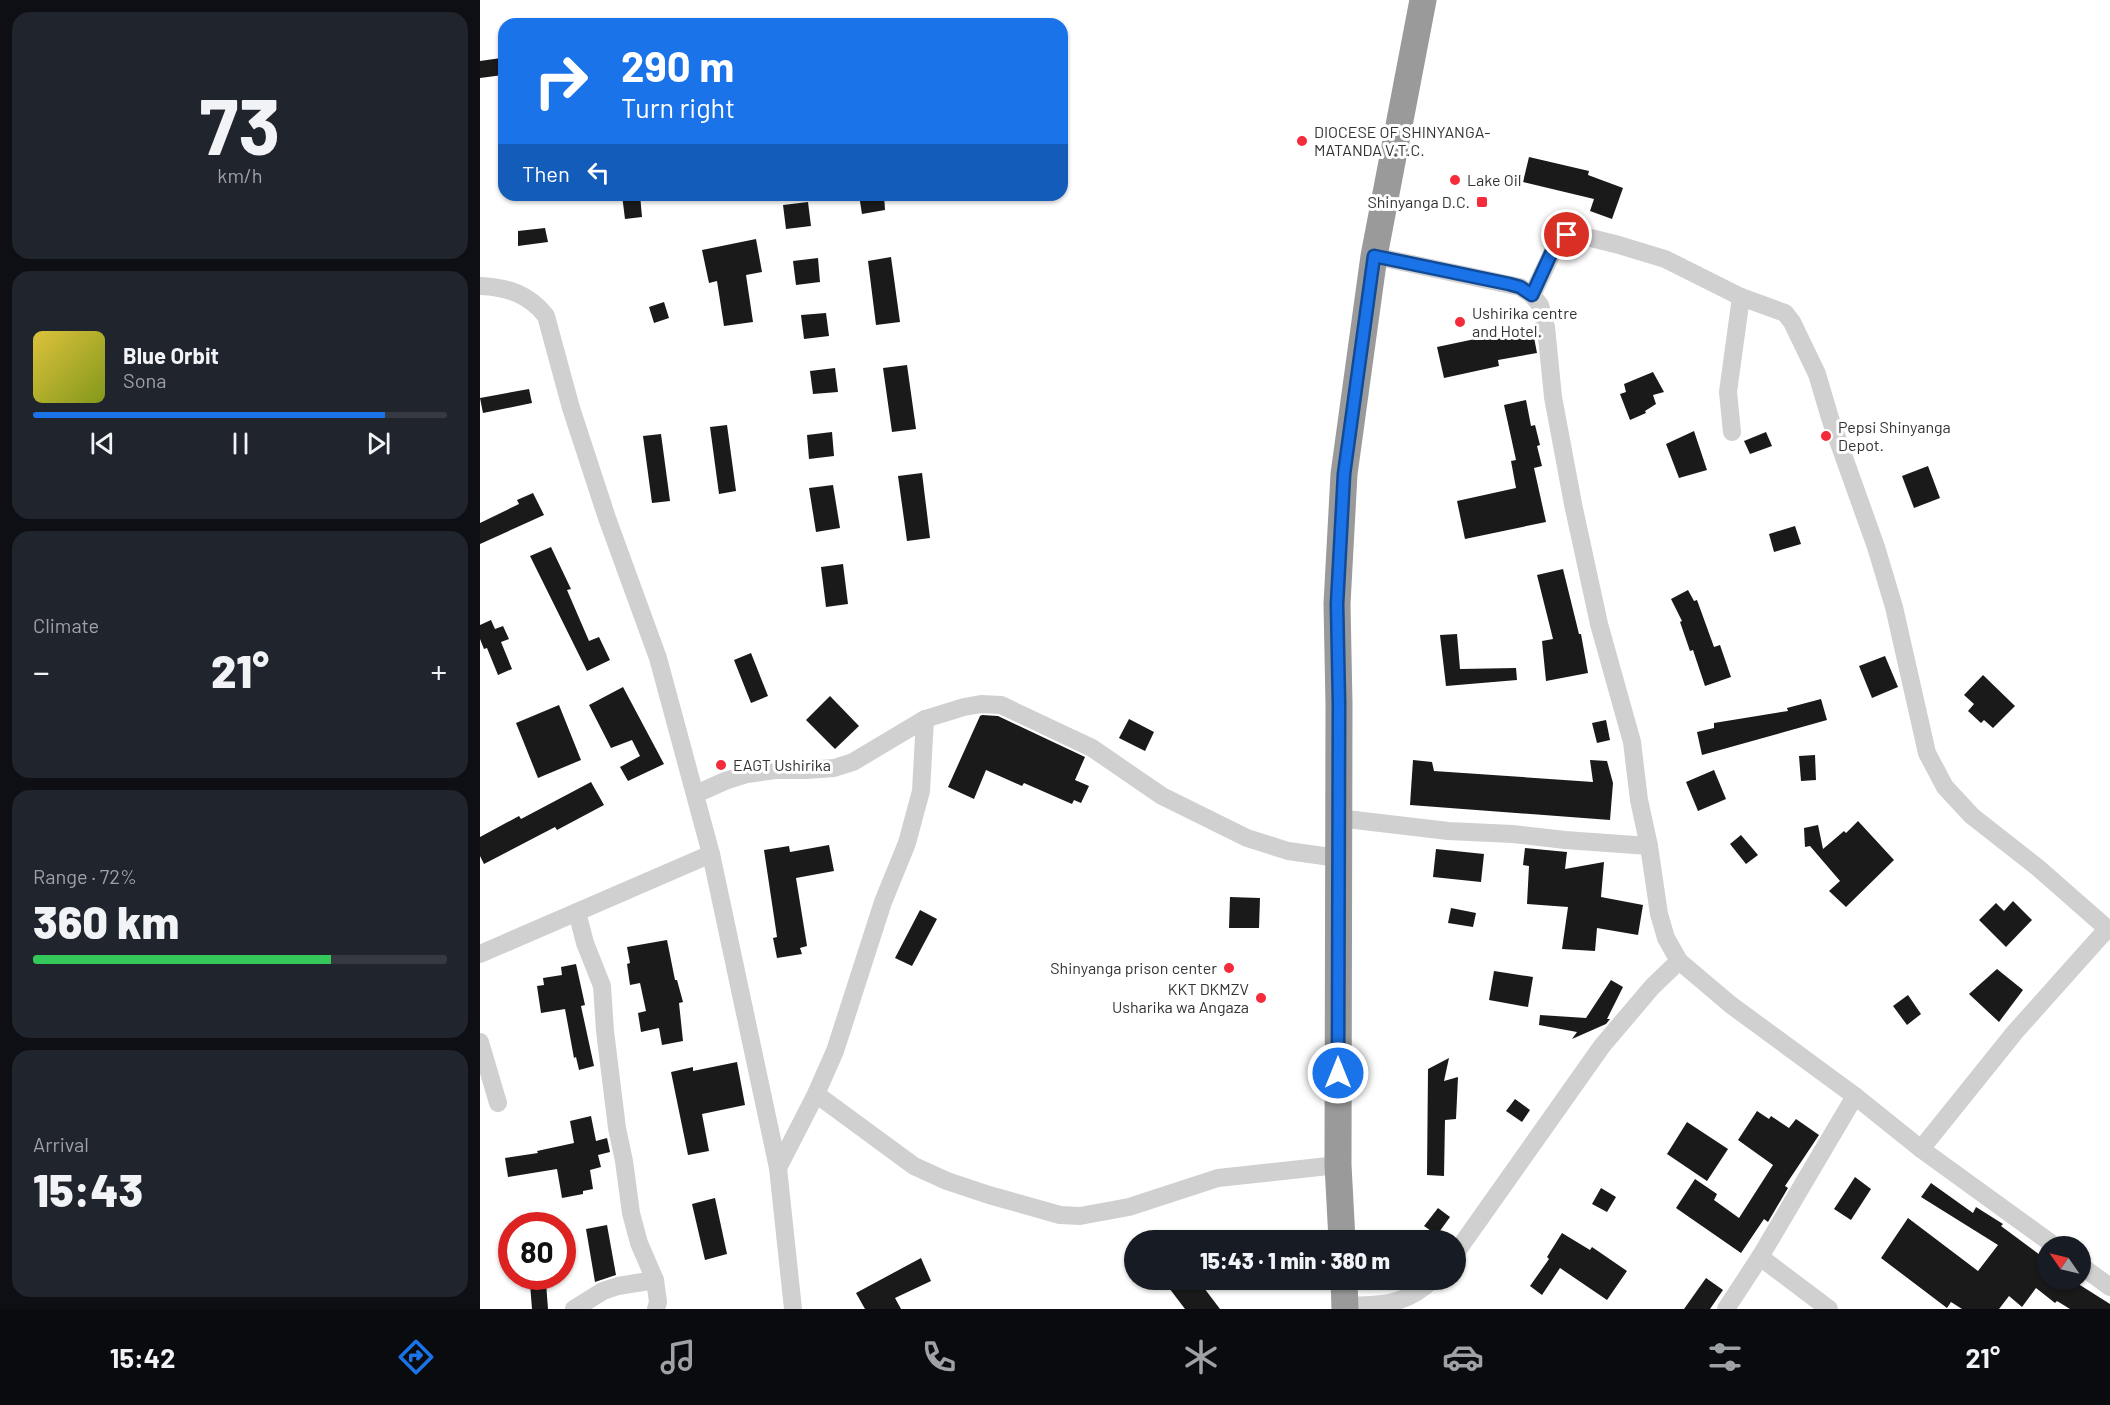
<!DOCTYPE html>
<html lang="en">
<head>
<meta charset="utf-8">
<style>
  body { margin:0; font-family:Barlow,sans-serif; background:#20242c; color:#f1f3f6; height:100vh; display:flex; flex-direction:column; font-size:22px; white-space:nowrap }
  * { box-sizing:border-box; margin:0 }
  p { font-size:20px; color:#9ea1a6 }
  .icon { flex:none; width:33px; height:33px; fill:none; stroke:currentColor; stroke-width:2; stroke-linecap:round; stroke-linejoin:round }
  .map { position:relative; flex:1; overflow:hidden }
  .drawer { display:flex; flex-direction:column; gap:12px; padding:12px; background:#0d0f14; width:480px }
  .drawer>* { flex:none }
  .top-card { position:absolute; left:18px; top:18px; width:570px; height:183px; border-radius:18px; box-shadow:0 2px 4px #0004; background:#1a73e8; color:#fff; overflow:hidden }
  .needle { width:39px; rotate:304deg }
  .fabs { position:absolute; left:1557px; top:1236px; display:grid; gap:12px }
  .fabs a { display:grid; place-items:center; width:54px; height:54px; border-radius:50%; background:#171b24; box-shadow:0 2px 4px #0004; font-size:30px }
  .speed { position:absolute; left:18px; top:1212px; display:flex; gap:12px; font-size:30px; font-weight:700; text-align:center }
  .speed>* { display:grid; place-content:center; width:78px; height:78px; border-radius:50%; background:#171b24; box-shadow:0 2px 4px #0004; line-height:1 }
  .speed .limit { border:9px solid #d22; background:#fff; color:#111 }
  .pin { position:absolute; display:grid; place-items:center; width:51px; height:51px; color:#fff; margin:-26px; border:3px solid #fff; border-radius:50%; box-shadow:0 2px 6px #0007 }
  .me { position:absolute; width:66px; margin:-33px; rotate:0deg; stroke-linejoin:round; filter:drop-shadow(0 0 4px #0008) }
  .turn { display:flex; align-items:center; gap:21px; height:126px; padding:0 24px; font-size:27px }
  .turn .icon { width:78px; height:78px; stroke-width:2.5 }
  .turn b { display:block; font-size:42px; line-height:51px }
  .then { display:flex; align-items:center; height:57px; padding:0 24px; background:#0003; gap:12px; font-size:22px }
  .big { font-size:45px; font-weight:800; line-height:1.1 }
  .drawer .widget { flex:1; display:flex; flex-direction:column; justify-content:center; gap:9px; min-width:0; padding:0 21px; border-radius:18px; background:#20242c }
  .drawer .dial { align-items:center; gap:0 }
  .dial b { font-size:78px; line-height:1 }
  .song { display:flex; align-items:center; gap:18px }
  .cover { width:72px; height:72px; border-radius:9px; background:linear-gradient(135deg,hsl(50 70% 55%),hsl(70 70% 35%)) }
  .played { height:6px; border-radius:3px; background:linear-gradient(90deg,#1a73e8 85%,#363941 85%) }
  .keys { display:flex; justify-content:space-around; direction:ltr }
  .heat { display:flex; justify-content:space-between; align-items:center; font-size:33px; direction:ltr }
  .charge { height:9px; border-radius:4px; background:linear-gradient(90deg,#34c759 72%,#363941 0) }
  .trip { position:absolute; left:644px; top:1230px; width:342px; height:60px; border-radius:30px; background:#171b24; box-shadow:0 2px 4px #0004; font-weight:800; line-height:60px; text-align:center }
  .tab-bar { display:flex; height:96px; justify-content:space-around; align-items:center; background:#090b0e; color:#9ea1a6 }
  .tab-bar .icon { width:42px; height:42px }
  .tab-bar .on { color:#1a73e8 }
  .tab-bar b { font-size:27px; color:#f1f3f6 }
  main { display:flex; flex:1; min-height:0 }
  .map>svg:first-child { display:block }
  .building { fill:#1a1a1a }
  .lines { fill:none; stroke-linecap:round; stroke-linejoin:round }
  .minor { stroke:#d0d0d0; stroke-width:18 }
  .highway { stroke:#9a9a9a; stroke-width:27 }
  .route-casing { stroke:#114b97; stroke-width:15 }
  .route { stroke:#1a73e8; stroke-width:10 }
  .poi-dot { fill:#f32b3a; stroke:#fff; stroke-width:2 }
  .labels { text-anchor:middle; stroke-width:6; stroke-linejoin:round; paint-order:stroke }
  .poi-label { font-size:16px; fill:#333; stroke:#fff; text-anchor:start }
</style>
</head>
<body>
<main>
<section class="drawer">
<div class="widget dial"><b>73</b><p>km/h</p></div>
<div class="widget">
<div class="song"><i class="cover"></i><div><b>Blue Orbit</b><p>Sona</p></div></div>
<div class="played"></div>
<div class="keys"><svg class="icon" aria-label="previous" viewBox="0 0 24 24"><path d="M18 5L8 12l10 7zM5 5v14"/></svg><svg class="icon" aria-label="pause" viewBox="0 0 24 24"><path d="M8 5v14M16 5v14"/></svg><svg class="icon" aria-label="next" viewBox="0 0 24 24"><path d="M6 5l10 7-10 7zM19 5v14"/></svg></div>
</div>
<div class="widget"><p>Climate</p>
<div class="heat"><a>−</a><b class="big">21°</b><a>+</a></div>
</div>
<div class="widget"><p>Range · 72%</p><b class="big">360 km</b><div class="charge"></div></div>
<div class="widget"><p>Arrival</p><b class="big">15:43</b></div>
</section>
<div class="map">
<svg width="1630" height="1309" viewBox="0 0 1630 1309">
  <rect width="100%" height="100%" fill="#fff"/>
  <!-- building -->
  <g class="building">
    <polygon points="21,58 23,75 0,78 0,61"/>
    <polygon points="1049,157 1109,171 1108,175 1143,188 1132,219 1110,211 1114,199 1043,182"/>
    <polygon points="142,195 160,195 162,217 145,219"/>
    <polygon points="379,195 404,195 405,210 382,214"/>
    <polygon points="328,202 331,226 306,229 303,205"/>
    <polygon points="65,228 68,242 38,246 38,231"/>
    <polygon points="276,239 282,272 266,275 273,322 244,326 237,281 229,283 222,250"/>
    <polygon points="411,257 420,322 396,325 388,261"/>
    <polygon points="338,258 340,282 316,285 313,261"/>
    <polygon points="184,302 189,318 174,323 169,307"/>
    <polygon points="346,313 349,336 324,339 321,315"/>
    <polygon points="1052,327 1057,353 1018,360 1019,366 964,378 957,347"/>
    <polygon points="427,365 436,429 412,432 403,368"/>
    <polygon points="355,368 358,392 333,394 330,371"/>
    <polygon points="1173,372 1184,392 1173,395 1176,404 1165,411 1166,413 1150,420 1140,394 1146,392 1144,384"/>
    <polygon points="49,389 52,403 3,413 0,398"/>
    <polygon points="1046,400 1051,426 1055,425 1060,445 1057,446 1062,466 1054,468 1066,522 985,539 977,501 1036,488 1031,461 1036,460 1024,405"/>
    <polygon points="247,425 256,491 239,494 230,427"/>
    <polygon points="1214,431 1227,470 1199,478 1186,444"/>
    <polygon points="352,432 354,456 329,459 327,435"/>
    <polygon points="1286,432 1292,446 1270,454 1264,441"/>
    <polygon points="181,434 190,501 172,503 163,436"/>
    <polygon points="1448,466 1460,498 1434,508 1422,476"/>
    <polygon points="442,473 450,538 427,541 418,476"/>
    <polygon points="353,485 360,528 336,532 329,488"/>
    <polygon points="53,493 64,515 0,544 0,523 39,504 37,500"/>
    <polygon points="1315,526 1321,544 1294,552 1289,534"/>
    <polygon points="71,547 91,589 87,590 109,641 119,637 130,660 107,671 50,556"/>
    <polygon points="363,564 368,604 346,607 341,567"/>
    <polygon points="1083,569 1099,634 1101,634 1108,673 1066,681 1062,641 1073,639 1057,575"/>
    <polygon points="1208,590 1214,601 1217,600 1234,647 1240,645 1251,677 1225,686 1213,650 1210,651 1200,622 1202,621 1191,599"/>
    <polygon points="11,620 15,629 23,626 29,639 21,642 32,669 18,675 7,648 4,649 0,639 0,625"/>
    <polygon points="977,634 980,669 1036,668 1037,680 966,686 960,635"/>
    <polygon points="271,653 288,696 271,703 254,660"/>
    <polygon points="1405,656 1418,687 1392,698 1379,666"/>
    <polygon points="1503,675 1535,706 1513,728 1504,720 1501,723 1488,711 1494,704 1484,695"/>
    <polygon points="143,687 184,764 148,781 140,767 160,756 152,740 131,748 109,705"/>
    <polygon points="350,696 379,726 355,749 326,720"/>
    <polygon points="1341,699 1347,720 1222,755 1217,732 1234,728 1234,723 1308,711 1307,708"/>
    <polygon points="79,705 101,760 58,778 36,723"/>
    <polygon points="502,715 518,716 605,757 595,780 609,786 601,803 594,800 592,804 544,783 542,786 506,770 494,799 468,787 500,716"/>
    <polygon points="649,719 674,732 665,751 639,738"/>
    <polygon points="1126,720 1130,740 1117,743 1112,723"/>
    <polygon points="1335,755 1336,780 1321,781 1319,756"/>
    <polygon points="933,760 952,762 954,771 1113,782 1110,760 1127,761 1133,783 1130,820 930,805"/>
    <polygon points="1234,770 1246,799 1218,811 1206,782"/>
    <polygon points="111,782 124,805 77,830 75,827 4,864 0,856 0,837 39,816 41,819"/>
    <polygon points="1378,821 1414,860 1366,907 1349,891 1360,881 1330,846 1325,847 1324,828 1338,825 1343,849 1364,831 1366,833"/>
    <polygon points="1261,835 1278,855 1266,864 1250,844"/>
    <polygon points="349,845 354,871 316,878 327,946 320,948 322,954 297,958 293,938 297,937 284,850 309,846 310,852"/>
    <polygon points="1045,848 1087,852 1085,869 1124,862 1121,897 1163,905 1158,935 1117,928 1115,951 1082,949 1088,907 1047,904 1049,866 1043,865"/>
    <polygon points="956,849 1004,854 1001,882 953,877"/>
    <polygon points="750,897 780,898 779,928 749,928"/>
    <polygon points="1533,901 1552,920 1526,947 1499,920 1516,903 1524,911"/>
    <polygon points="971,908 996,913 993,927 968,923"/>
    <polygon points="440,910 457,919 432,966 415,958"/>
    <polygon points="187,940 195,980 197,980 203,1002 199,1003 203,1041 182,1045 179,1028 161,1032 158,1013 166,1011 160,983 150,985 147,964 150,963 147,947"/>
    <polygon points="96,964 105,1005 101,1006 114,1066 99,1070 96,1057 94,1058 85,1009 61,1013 57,986 64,985 63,978 82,975 81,967"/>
    <polygon points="1517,969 1543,990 1519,1022 1489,994"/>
    <polygon points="1014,971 1053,977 1048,1007 1009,1000"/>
    <polygon points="1131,980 1143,987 1127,1019 1130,1019 1126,1024 1092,1039 1097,1032 1059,1025 1060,1015 1106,1018"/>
    <polygon points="1428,995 1441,1014 1427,1025 1413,1006"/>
    <polygon points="969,1058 964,1081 978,1077 976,1119 965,1120 964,1176 947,1175 948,1069"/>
    <polygon points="257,1062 265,1105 222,1114 229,1151 208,1155 191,1072 213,1067 213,1071"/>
    <polygon points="1035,1099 1050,1110 1042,1122 1026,1111"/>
    <polygon points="1277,1111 1289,1119 1291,1116 1309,1128 1316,1119 1339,1135 1305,1186 1308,1188 1288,1222 1284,1219 1261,1253 1196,1208 1215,1179 1237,1194 1234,1200 1259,1218 1293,1165 1258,1140"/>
    <polygon points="111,1116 116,1141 127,1138 130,1152 118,1155 121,1167 110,1170 113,1189 103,1191 103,1194 82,1198 77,1169 28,1177 25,1158 58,1153 57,1151 94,1143 90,1121"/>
    <polygon points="1207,1122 1248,1149 1227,1181 1187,1154"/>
    <polygon points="1375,1177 1391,1189 1371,1220 1354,1209"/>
    <polygon points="1451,1183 1493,1213 1496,1207 1523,1224 1521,1226 1568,1261 1568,1280 1592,1280 1630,1304 1630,1309 1590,1309 1577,1301 1575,1303 1556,1288 1542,1307 1529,1296 1519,1309 1482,1309 1471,1302 1467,1308 1401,1258 1428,1218 1498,1271 1518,1245 1441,1197"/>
    <polygon points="1121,1188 1136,1197 1127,1212 1112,1204"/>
    <polygon points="235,1198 247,1254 225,1260 212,1204"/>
    <polygon points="958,1208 970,1217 957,1235 944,1226"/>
    <polygon points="127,1225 136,1275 115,1282 106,1229"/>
    <polygon points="1082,1233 1110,1250 1112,1247 1147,1271 1127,1300 1080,1268 1062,1295 1050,1286 1069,1259 1067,1257"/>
    <polygon points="441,1258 451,1281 415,1298 421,1309 385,1309 376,1293"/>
    <polygon points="1226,1278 1243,1290 1230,1309 1204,1309"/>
    <polygon points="683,1280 718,1280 740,1309 705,1309"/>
    <polygon points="66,1283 68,1309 52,1309 50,1284"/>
  </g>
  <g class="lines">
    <!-- minor -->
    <g class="minor">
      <polyline points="894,256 1040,287 1052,295 1060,305 1066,327 1073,397 1093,504 1119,624 1152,742 1159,800 1169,846 1179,914 1186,938 1199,961 1251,1005 1375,1096 1441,1149 1575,1246"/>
      <path d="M0,286c27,1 49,8 66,30l25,92 36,110 51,140 53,196 67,314 15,141"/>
      <polyline points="1052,295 1079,239 1087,235 1111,238 1139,245 1185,259 1261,297 1305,313 1312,322 1337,374 1350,418 1396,547 1414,607 1447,753 1465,787 1492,816 1557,867 1630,931"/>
      <polyline points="1252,432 1248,392 1261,297"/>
      <polyline points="216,794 245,781 267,774 295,770 327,770 354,768 373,762 445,719 484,707 501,704 521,705 612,748 682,796 767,838 808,851 858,858"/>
      <polyline points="858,818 968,831 1033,834 1085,840 1169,846"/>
      <polyline points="97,912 105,943 122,986 125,1031 137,1128 144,1161 151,1213 159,1243 175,1280 178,1302 176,1309"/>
      <polyline points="0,954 231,854"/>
      <polyline points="0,1042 18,1103"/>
      <polyline points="336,1094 434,1166 467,1181 509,1195 580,1215 600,1216 649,1207 738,1178 858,1165"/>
      <polyline points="1441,1149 1535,1032 1627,929"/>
      <polyline points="298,1168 336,1094 355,1051 403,902 427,843 441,791 445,719"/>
      <polyline points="975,1254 1122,1046 1172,987 1199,961"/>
      <polyline points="1280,1257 1349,1309"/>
      <polyline points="1600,1265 1630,1287"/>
      <path d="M865,1306c35,-1 60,0 87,-26"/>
      <polyline points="94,1309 123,1291 138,1286 175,1280"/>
      <polyline points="1246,1309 1280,1257 1375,1096"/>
    </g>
    <!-- highway -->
    <g class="highway">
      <polyline points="862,1240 858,1165 859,704 857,604 864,474 894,256 943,0"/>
      <polyline points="864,1280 865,1309"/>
    </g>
  </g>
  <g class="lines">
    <!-- route casing -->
    <g class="route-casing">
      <polyline id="route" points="858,1073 859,704 857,604 864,474 894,256 1029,284 1040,287 1052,295 1075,245 1079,239 1087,235"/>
    </g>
    <!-- route -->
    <use href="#route" class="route"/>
  </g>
  <!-- markers -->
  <g class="poi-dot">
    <circle cx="822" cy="141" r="6"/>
    <circle cx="975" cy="180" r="6"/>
    <rect x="996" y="196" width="12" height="12" rx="3"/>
    <circle cx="980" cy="322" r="6"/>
    <circle cx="1346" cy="436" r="6"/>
    <circle cx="241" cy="765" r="6"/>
    <circle cx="749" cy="968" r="6"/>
    <circle cx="781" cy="998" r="6"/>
  </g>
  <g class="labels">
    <!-- poi labels -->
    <g class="poi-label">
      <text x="834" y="138">DIOCESE OF SHINYANGA-<tspan x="834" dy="18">MATANDA V.T.C.</tspan></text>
      <text x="987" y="186">Lake Oil</text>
      <text x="990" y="208" text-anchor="end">Shinyanga D.C.</text>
      <text x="992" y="319">Ushirika centre<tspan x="992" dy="18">and Hotel.</tspan></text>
      <text x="1358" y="433">Pepsi Shinyanga<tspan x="1358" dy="18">Depot.</tspan></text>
      <text x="253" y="771">EAGT Ushirika</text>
      <text x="737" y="974" text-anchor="end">Shinyanga prison center</text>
      <text x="769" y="995" text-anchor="end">KKT DKMZV<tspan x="769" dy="18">Usharika wa Angaza</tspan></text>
    </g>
  </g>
</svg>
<div class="fabs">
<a><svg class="needle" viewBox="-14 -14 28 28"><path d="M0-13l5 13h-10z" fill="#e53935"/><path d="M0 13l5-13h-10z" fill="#9ea1a6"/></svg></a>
</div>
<div class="speed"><div class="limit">80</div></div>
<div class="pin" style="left:1087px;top:235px;background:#d93025"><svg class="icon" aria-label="arrive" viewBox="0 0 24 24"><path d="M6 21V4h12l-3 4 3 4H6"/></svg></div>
<svg class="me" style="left:858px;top:1073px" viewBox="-20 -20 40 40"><circle r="17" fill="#1a73e8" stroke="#fff" stroke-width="3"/><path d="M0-11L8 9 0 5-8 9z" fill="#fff"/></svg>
<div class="trip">15:43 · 1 min · 380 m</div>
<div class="top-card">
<div class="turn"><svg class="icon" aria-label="right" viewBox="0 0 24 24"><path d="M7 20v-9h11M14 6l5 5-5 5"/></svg><div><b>290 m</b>Turn right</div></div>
<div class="then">Then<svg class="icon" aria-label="left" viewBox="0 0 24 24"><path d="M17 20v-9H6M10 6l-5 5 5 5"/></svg></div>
</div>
</div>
</main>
<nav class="tab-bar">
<b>15:42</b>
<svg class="icon on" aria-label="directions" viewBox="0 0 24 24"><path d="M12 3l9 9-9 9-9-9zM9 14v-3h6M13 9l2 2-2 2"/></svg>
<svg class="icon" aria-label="music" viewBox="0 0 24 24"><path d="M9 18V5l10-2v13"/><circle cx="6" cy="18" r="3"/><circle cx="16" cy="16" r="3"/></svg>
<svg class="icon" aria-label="phone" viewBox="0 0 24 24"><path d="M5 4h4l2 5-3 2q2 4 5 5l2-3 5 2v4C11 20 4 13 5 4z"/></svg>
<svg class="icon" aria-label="climate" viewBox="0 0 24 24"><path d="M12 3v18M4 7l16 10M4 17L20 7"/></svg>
<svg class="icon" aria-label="car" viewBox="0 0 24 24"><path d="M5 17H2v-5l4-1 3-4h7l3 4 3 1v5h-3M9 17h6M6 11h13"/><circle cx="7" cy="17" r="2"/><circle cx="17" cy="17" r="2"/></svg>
<svg class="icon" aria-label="filters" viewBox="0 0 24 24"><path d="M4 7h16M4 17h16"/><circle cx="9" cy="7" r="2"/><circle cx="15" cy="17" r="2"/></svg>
<b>21°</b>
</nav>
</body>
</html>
